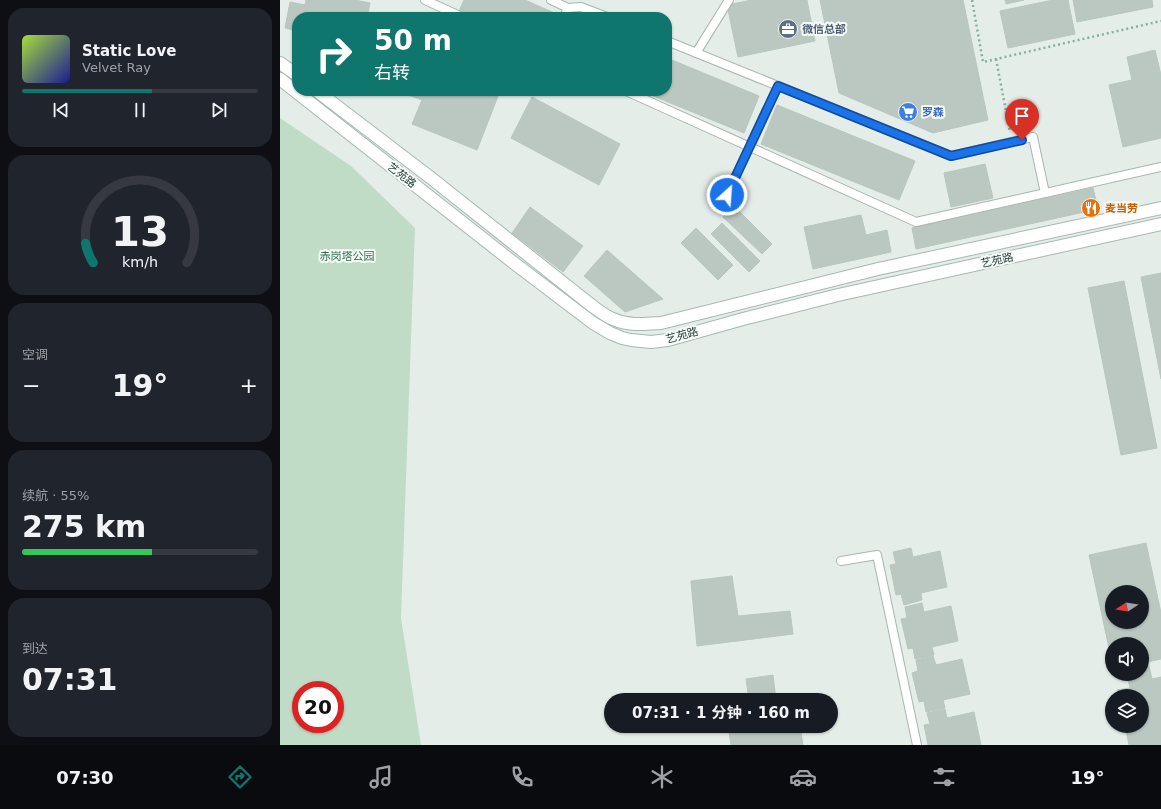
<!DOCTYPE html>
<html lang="zh">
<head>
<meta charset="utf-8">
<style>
  body { margin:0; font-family:"DejaVu Sans","Noto Sans SC",sans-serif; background:#20242c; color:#f1f3f6; height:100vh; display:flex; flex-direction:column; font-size:15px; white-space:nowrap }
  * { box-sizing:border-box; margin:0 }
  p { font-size:13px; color:#9ea1a6 }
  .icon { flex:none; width:22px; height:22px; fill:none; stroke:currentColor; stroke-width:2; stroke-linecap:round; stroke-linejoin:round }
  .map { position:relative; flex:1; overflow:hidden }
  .side { display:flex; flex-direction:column; gap:8px; padding:8px; background:#0d0f14; width:280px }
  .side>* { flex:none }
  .hud { position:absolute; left:12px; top:12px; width:380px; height:84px; border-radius:16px; box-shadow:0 1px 3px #0004; background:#0f766e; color:#fff; overflow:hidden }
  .needle { width:26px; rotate:258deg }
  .fabs { position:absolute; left:825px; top:585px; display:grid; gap:8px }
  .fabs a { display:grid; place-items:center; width:44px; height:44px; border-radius:50%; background:#171b24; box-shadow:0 1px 3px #0004; font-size:20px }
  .speed { position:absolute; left:12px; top:681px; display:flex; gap:8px; font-size:20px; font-weight:700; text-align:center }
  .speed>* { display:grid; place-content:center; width:52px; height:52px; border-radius:50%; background:#171b24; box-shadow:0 1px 3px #0004; line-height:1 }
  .speed .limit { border:6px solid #d22; background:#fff; color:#111 }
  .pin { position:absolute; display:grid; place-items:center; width:34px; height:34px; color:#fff; margin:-41px -17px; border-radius:50% 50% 50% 0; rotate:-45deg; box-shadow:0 0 4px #0007 }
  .pin .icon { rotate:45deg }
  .me { position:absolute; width:44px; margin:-22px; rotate:26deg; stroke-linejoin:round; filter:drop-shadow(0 0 3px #0008) }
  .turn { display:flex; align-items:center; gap:14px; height:84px; padding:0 16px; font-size:18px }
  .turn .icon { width:52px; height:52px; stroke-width:2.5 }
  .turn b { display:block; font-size:28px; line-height:34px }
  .big { font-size:30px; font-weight:700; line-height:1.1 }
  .side .card { flex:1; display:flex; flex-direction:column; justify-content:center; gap:6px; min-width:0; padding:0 14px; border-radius:16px; background:#20242c }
  .side .dial { align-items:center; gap:0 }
  .dial svg { height:104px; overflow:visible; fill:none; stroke:#363941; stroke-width:7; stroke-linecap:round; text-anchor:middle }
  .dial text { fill:#f1f3f6; stroke:none }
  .song { display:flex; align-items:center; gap:12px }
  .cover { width:48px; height:48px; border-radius:6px; background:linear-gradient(135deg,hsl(80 70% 55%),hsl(240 70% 35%)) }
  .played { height:4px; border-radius:2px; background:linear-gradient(90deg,#0f766e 55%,#363941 55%) }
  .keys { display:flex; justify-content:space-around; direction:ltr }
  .heat { display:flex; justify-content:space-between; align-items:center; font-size:22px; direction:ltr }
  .charge { height:6px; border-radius:3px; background:linear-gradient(90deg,#34c759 55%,#363941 0) }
  .trip { position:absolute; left:324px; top:693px; width:234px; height:40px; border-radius:20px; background:#171b24; box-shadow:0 1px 3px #0004; font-weight:700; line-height:40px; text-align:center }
  .menu { display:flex; height:64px; justify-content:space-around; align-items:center; background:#090b0e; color:#9ea1a6 }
  .menu .icon { width:28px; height:28px }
  .menu .on { color:#0f766e }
  .menu b { font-size:18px; color:#f1f3f6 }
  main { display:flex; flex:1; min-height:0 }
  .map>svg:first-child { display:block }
  .green { fill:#c0dcc7; fill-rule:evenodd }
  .building { fill:#bbc8c2; stroke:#b8c6c0; fill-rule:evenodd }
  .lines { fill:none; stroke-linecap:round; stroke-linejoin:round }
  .lane-casing { stroke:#a8b5b0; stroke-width:10 }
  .secondary-casing { stroke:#a5b8b1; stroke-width:14 }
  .path { stroke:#89aea1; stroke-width:2.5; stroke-dasharray:2 3; stroke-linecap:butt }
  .lane { stroke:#fff; stroke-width:8 }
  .secondary { stroke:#fff; stroke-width:12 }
  .route-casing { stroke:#114b97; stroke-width:10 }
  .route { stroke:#1a73e8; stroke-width:7 }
  .labels { text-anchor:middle; stroke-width:4; stroke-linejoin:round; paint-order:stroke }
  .service-label { font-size:11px; font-weight:bold; fill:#4e5e75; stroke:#f6faf8; text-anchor:start }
  .shop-label { font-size:11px; font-weight:bold; fill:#366cbe; stroke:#f6faf8; text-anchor:start }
  .street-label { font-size:11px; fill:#263e37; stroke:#f6faf8 }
  .food-label { font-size:11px; font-weight:bold; fill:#c56008; stroke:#f6faf8; text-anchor:start }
  .park-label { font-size:11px; fill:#33714a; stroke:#f6faf8 }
</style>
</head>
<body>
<main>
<section class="side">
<div class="card">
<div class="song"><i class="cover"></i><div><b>Static Love</b><p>Velvet Ray</p></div></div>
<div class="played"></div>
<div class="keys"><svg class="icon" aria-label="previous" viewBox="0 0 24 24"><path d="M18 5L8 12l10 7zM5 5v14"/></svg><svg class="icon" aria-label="pause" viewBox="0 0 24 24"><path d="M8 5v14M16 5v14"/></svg><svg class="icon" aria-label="next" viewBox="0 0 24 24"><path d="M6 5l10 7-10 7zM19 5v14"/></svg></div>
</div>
<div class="card dial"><svg viewBox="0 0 100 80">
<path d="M14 69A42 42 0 1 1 86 69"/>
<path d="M14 69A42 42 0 0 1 8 54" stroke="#0f766e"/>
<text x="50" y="56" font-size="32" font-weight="700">13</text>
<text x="50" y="72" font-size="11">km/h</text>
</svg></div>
<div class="card"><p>空调</p>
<div class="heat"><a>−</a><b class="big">19°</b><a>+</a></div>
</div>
<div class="card"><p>续航 · 55%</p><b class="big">275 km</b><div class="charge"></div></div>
<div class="card"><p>到达</p><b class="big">07:31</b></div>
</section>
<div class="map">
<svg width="881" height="745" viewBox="0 0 881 745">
  <rect width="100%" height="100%" fill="#e5ede9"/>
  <!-- green -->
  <path class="green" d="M0,118l71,48 64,62 -14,390 20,127h-141zM21,690h34v34h-34z"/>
  <!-- building -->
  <g class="building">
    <polygon points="26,0 75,0 90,3 87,17 17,17 17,31 5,28 10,2 25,5"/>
    <polygon points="184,0 245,0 279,15 279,17 192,17 179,11"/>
    <polygon points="472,0 527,0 535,41 458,57 447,5"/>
    <polygon points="540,0 683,0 708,120 653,133 559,93"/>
    <polygon points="725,0 744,0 726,4"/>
    <polygon points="773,0 788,0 795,34 728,48 720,11"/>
    <polygon points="793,0 872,0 873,7 797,22"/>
    <polygon points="875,50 881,75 881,138 843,147 829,85 852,80 847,57"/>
    <polygon points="387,58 479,96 464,133 361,91 387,91"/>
    <polygon points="118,91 220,91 197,150 132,124 142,100"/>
    <polygon points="252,97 340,144 319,185 231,138"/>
    <polygon points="497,105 635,161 619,200 481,144"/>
    <polygon points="705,164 713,198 671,207 664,173"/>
    <polygon points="813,188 818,209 636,249 632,228"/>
    <polygon points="454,206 492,244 482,254 443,217"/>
    <polygon points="250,207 303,246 283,272 232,233"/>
    <polygon points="581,215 586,235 607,230 611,252 533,269 524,227"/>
    <polygon points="442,223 480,261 469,272 431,234"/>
    <polygon points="416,228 453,265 438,280 401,243"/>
    <polygon points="327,250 383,299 345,312 304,276"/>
    <polygon points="881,273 881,379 861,277"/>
    <polygon points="844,281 877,448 841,455 808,288"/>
    <path d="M866,543l15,70v46l-13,3 4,17 9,-2v68h-32l-4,-19h17v-30h-23l-2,-6 13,-2 -3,-14h15v-30h-30v18l-23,-107zM832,592h30v30h-30z"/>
    <polygon points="631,548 633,557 660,551 667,587 641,593 642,600 624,605 621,594 616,595 610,565 616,564 613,552"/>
    <polygon points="452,576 458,616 510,611 513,634 417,646 411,581"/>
    <polygon points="642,603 644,612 671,606 678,641 652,647 654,655 635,659 633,648 628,649 621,619 627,618 625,607"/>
    <polygon points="653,656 656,665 682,659 690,694 663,700 665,708 646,712 644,701 639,702 632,673 638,671 636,660"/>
    <polygon points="493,675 496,700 516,697 516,700 469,700 466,679"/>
    <polygon points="665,709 667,718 694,712 701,745 648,745 644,725 650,724 647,713"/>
    <polygon points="448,726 520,726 523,745 451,745"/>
  </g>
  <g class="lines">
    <!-- lane casing -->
    <g class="lane-casing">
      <g id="lane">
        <polyline points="145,0 182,17"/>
        <polyline points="271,0 288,8 284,17"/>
        <polyline points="288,8 301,7 327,17"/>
        <polyline points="387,41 671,156 753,137 765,193"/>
        <polyline points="416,53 449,0"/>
        <polyline points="346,91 636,222 881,167"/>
        <polyline points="447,195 498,86"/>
        <polyline points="561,561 597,555 637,745"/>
      </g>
    </g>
    <!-- secondary casing -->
    <g class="secondary-casing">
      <g id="secondary">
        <polyline points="0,63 17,75"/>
        <polyline points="0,79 234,263 313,323 330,333 342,338 351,340 371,342 388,340 463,319 558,295 881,224"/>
        <path d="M37,91l114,87 160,127c7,5 14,11 22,14 16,7 32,5 48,4l217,-54 283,-61"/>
      </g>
    </g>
    <!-- path -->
    <g class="path">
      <polyline points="692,0 703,62 881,21"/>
      <polyline points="716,59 730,132"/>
    </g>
    <!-- lane -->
    <use href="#lane" class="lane"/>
    <!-- secondary -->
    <use href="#secondary" class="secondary"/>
  </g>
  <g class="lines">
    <!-- route casing -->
    <g class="route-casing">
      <polyline id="route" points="447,195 498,86 671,156 742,140"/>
    </g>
    <!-- route -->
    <use href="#route" class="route"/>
  </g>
  <!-- icons -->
  <defs>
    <g id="office-disc" transform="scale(1)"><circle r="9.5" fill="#5c6f8a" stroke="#f6faf8"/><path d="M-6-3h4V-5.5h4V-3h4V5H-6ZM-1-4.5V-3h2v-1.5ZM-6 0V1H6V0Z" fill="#fff"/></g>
    <g id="supermarket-disc" transform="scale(1)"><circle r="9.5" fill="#3f7fe0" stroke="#f6faf8"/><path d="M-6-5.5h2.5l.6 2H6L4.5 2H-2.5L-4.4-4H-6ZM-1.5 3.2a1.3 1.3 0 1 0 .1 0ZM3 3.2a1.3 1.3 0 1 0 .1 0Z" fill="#fff"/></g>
    <g id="restaurant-disc" transform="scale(1)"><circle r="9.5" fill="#e8710a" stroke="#f6faf8"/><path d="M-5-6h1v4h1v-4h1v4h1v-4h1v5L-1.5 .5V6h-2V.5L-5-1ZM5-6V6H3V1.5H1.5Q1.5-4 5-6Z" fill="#fff"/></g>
  </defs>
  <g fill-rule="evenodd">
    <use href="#office-disc" x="508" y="29"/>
    <use href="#supermarket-disc" x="628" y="112"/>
    <use href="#restaurant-disc" x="811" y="208"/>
  </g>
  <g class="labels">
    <!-- service labels -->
    <g class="service-label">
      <text x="522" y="33">微信总部</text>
    </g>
    <!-- shop labels -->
    <g class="shop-label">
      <text x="642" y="116">罗森</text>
    </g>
    <!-- street labels -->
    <g class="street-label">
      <text transform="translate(122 175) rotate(38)" y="4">艺苑路</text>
      <text transform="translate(717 260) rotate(-13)" y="4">艺苑路</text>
      <text transform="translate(402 335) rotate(-15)" y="4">艺苑路</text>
    </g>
    <!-- food labels -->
    <g class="food-label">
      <text x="825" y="212">麦当劳</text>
    </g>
    <!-- park labels -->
    <g class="park-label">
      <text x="67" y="260">赤岗塔公园</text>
    </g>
  </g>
</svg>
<div class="fabs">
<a><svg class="needle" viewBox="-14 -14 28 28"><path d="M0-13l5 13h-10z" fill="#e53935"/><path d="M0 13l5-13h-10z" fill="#9ea1a6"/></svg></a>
<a><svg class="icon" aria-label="sound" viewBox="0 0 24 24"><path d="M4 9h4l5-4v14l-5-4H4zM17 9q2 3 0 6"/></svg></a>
<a><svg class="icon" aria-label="layers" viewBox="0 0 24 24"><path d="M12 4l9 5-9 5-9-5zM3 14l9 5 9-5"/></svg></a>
</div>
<div class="speed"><div class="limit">20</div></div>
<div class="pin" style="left:742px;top:140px;background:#d93025"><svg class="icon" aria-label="arrive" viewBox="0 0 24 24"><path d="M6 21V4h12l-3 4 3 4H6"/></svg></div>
<svg class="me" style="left:447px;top:195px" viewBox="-20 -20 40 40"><circle r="17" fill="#1a73e8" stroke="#fff" stroke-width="3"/><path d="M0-11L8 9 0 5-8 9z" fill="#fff"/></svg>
<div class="trip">07:31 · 1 分钟 · 160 m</div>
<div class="hud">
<div class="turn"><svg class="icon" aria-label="right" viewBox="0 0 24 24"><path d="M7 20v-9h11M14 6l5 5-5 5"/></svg><div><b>50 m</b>右转</div></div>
</div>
</div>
</main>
<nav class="menu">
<b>07:30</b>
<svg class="icon on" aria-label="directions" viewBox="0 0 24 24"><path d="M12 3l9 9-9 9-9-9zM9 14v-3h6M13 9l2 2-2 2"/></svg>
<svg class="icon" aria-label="music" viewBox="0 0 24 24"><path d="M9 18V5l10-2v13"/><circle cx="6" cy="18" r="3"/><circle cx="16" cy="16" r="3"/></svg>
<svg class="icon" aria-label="phone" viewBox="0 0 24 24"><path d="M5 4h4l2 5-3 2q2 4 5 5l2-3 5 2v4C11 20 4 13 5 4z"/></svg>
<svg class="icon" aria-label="climate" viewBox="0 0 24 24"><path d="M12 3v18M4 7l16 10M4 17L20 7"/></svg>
<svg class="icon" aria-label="car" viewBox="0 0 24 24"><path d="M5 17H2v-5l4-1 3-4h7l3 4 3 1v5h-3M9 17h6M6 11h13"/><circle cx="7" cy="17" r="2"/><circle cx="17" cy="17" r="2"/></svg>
<svg class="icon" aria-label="filters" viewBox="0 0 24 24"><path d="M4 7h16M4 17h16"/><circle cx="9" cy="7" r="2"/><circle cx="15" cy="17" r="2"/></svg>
<b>19°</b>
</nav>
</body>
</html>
